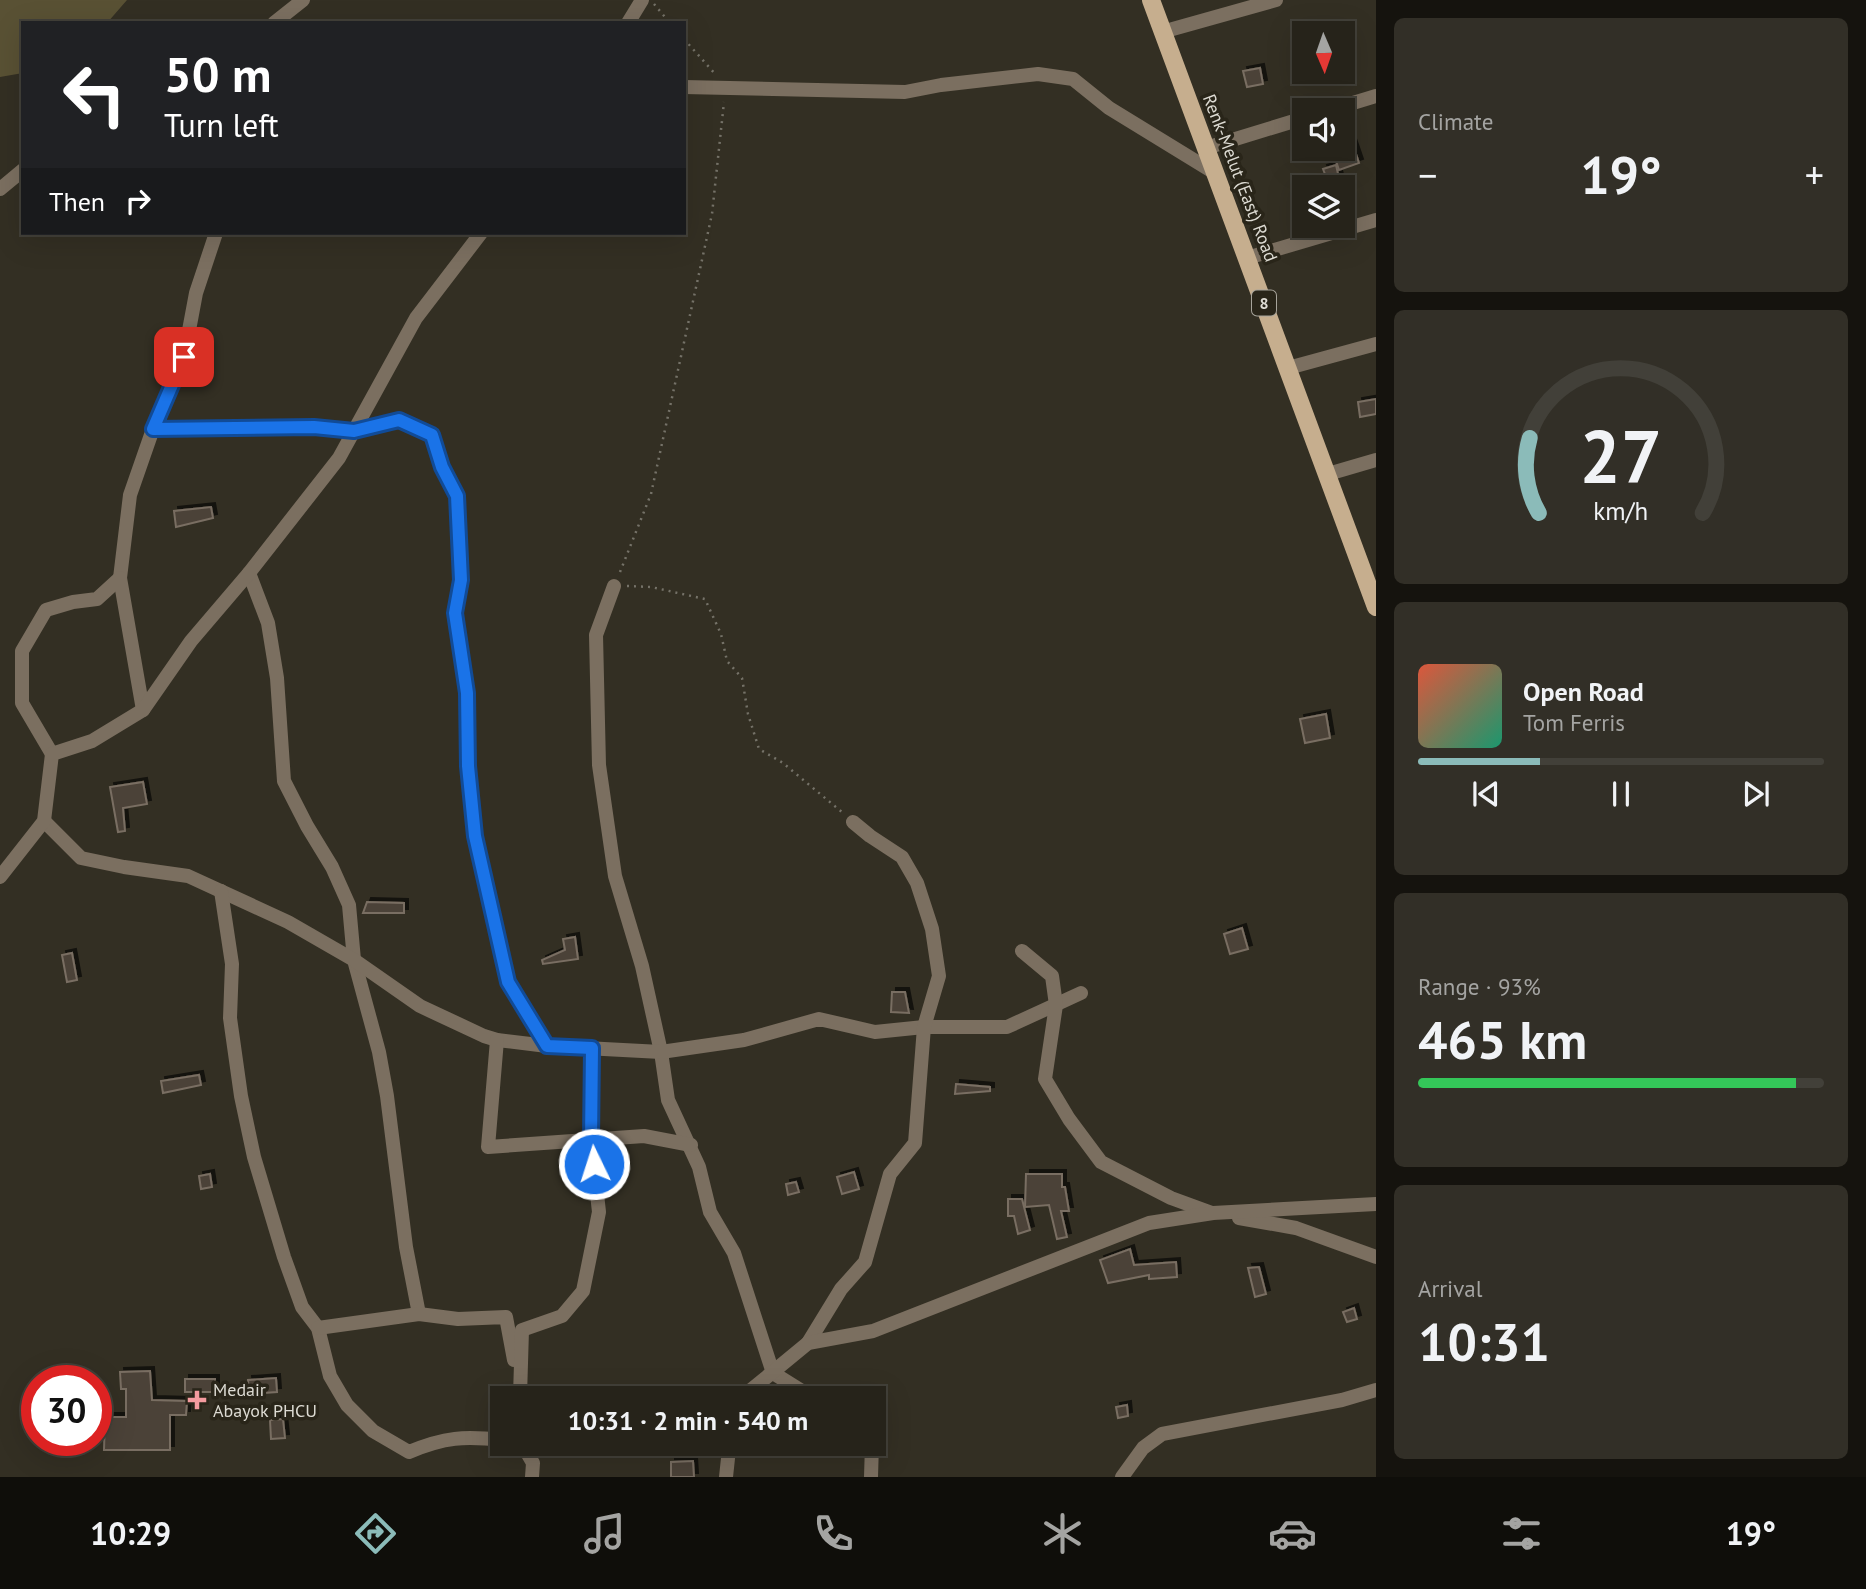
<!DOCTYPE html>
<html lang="en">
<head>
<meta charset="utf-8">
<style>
  body { margin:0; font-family:"PT Sans",sans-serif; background:#322f27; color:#f1f3f6; height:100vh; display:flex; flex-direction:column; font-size:26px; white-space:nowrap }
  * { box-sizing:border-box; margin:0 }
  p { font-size:23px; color:#a4a4a2 }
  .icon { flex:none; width:38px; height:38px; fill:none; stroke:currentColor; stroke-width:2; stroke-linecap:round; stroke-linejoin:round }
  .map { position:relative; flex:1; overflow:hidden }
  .details { display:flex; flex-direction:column; gap:18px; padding:18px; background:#15130e; width:490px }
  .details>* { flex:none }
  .guide { position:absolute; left:21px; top:21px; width:665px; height:214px; border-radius:0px; box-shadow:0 7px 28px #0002,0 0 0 2px #424039; background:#202124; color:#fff; overflow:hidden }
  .needle { width:46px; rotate:178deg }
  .tools { position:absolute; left:1292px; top:21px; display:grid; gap:14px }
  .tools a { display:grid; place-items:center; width:63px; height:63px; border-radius:0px; background:#26231a; box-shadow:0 7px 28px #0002,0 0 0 2px #424039; font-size:35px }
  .speed { position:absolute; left:21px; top:1365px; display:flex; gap:14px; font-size:35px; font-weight:700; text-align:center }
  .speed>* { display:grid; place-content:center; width:91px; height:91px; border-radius:50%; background:#26231a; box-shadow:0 7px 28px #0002,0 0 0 2px #424039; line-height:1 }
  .speed .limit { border:10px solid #d22; background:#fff; color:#111 }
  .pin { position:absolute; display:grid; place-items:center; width:60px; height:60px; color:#fff; margin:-30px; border-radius:14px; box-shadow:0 4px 10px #0006 }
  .me { position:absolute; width:77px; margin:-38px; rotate:356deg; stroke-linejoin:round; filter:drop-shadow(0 0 5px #0008) }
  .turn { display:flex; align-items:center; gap:24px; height:147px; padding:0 28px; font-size:32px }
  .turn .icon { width:91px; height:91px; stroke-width:2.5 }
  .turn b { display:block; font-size:49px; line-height:60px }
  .then { display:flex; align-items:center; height:66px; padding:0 28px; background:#0003; gap:14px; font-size:26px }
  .big { font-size:52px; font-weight:800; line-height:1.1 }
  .details .widget { flex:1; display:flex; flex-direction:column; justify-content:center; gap:10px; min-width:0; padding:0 24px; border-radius:10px; background:#322f27 }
  .details .dial { align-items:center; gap:0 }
  .dial svg { height:182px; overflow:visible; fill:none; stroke:#424039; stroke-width:7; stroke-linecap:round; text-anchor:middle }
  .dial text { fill:#f1f3f6; stroke:none }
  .song { display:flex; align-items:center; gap:21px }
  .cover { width:84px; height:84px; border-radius:10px; background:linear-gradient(135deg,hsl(10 70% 55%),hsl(160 70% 35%)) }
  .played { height:7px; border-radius:4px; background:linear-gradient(90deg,#8bbbb9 30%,#424039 30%) }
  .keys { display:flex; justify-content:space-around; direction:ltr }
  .heat { display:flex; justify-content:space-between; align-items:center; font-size:38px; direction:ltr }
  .charge { height:10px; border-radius:5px; background:linear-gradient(90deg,#34c759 93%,#424039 0) }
  .trip { position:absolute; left:490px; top:1386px; width:396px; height:70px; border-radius:0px; background:#26231a; box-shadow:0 7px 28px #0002,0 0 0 2px #424039; font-weight:800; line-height:70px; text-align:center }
  .tab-bar { display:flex; height:112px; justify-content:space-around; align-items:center; background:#0f0e0a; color:#a4a4a2 }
  .tab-bar .icon { width:49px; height:49px }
  .tab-bar .current { color:#8bbbb9 }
  .tab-bar b { font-size:32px; color:#f1f3f6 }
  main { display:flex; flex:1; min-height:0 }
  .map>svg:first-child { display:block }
  .green { fill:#595134 }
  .building { fill:#4c4238; stroke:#796e62; stroke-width:2; filter:url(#shadow) }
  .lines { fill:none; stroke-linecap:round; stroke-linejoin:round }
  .path { stroke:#757268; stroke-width:2.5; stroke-dasharray:2 5; stroke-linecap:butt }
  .street { stroke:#7b6f60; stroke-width:14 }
  .primary { stroke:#c6ae8e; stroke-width:18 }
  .route-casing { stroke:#114b97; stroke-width:18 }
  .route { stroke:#1a73e8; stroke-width:12 }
  .poi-dot { fill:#f49b9f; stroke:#292519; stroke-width:2.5 }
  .labels { text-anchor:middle; stroke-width:7; stroke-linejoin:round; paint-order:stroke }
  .shield { fill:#292519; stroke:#a7a49b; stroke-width:2 }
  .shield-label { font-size:16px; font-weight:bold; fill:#dddbd3 }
  .street-label { font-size:18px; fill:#dddbd3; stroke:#292519 }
  .poi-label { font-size:18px; fill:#dddbd3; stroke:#292519; text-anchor:start }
</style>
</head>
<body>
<main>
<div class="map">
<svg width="1376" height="1477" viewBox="0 0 1376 1477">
  <defs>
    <filter id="shadow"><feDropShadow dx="4" dy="-4" stdDeviation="0" flood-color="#0009"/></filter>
  </defs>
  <rect width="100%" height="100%" fill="#332f23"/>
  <!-- green -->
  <polygon class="green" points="0,0 127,0 107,23 23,23 23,73 0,77"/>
  <!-- building -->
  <g class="building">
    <polygon points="1260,68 1263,84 1247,87 1243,71"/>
    <polygon points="1344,119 1359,163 1339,170 1332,149 1342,149 1342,120"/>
    <polygon points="1336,165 1341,187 1330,187 1323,169"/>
    <polygon points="1376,399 1376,414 1360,417 1358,402"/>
    <polygon points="211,507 213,518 176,527 174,511"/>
    <polygon points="1326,714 1330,738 1305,743 1300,719"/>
    <polygon points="143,782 147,804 123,808 125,831 118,832 110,787"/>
    <polygon points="367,902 404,903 404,913 363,913"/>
    <polygon points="1242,928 1248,949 1230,954 1224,934"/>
    <polygon points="575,937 578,959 543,964 542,960 565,950 563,939"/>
    <polygon points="72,953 77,980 67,982 62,955"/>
    <polygon points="892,992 905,992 909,1013 891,1012"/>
    <polygon points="199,1075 201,1085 163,1093 161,1081"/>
    <polygon points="956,1084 990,1087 990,1091 955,1094"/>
    <polygon points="854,1172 859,1189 842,1194 837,1177"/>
    <polygon points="210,1174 212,1187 201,1189 199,1176"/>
    <polygon points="1026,1174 1062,1174 1062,1187 1065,1187 1069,1211 1061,1211 1067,1237 1057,1239 1049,1205 1025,1207"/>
    <polygon points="796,1182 799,1192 788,1195 786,1184"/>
    <polygon points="1008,1199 1022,1199 1030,1230 1018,1234 1014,1216 1008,1216"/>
    <polygon points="1130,1249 1134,1265 1176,1262 1177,1277 1149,1279 1149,1275 1108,1283 1100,1260"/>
    <polygon points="1259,1267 1266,1294 1255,1297 1248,1268"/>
    <polygon points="1354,1308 1357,1319 1347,1322 1343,1312"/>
    <polygon points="150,1371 152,1400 187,1401 186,1415 170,1415 170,1450 104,1450 105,1417 126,1417 126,1389 121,1389 120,1372"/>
    <polygon points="276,1378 277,1392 249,1394 248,1380"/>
    <rect x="185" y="1379" width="30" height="13"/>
    <polygon points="1127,1405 1128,1416 1118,1418 1116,1407"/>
    <polygon points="283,1419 285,1438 271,1439 270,1420"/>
    <polygon points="693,1461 694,1477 671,1477 671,1462"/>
  </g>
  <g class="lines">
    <!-- path -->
    <g class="path">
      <polyline points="654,4 670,23"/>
      <polyline points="684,39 716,75"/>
      <polyline points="620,572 651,494 712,214 724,102"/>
      <polyline points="627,586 651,587 705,599 721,634 727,661 742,678 748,714 759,749 783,763 843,813"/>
    </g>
    <!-- street -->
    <g class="street">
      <polyline points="274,23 303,0"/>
      <polyline points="628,23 642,0"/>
      <polyline points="1162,32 1276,0"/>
      <polyline points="684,87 905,92 941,85 1038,74 1073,79 1109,108 1215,173"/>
      <polyline points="1330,110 1376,96"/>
      <polyline points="1206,148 1304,118"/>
      <polyline points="0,189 23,170"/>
      <polyline points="1247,258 1376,220"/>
      <polyline points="1288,368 1376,344"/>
      <polyline points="153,429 314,427 354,431 399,420 432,435 442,467 457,497 461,580 455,613 467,693 468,766 476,836 508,982 547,1046"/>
      <polyline points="1328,474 1376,460"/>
      <polyline points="249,573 268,623 277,678 284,781 307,826 332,867 349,905 354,960 379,1052 387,1096 406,1247 419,1314"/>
      <polyline points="614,586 596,635 599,765 615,876 642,966 661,1052 668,1100 699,1167 710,1212 734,1253 773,1373 813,1398"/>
      <polyline points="143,710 120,578 130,495 153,429 184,357 196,293 216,233"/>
      <polyline points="52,754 22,703 22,651 46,610 73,602 97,599 120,578"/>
      <polyline points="44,821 81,858 124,867 188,876 288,922 354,960 420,1006 484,1036 497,1040 547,1046 661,1052 744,1040 819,1019 875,1032 924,1027 1007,1027 1081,993"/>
      <polyline points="0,877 44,821 52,754 92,741 143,710 191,641 249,573 339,458 416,318 481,233"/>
      <path d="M221,891l11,73 -2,54 11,78 13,61 30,100 18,50 16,21 12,48 17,29 26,26 36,21c36,-15 55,-16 93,-12"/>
      <polyline points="1022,951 1052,976 1056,1005 1045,1079 1069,1119 1101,1162 1171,1198 1212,1213"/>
      <polyline points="497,1040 488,1147 644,1136 691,1145"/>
      <polyline points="1239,1218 1296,1228 1376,1257"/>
      <polyline points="318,1328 419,1314 458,1319 506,1317 514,1360"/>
      <polyline points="808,1343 841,1289 865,1262 890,1174 915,1143 924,1027 939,976 932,929 917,883 902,857 870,836 853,822"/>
      <polyline points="520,1396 522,1330 562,1316 583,1291 599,1212 591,1140 592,1048"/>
      <polyline points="735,1398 746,1394 808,1343 873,1331 1149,1223 1213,1213 1376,1204"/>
      <polyline points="522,1444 533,1463 532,1477"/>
      <polyline points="726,1477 729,1449 733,1444"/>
      <polyline points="871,1477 872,1444"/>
      <polyline points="1122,1477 1143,1448 1162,1434 1342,1400 1376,1390"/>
    </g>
    <!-- primary -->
    <polyline class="primary" points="1151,0 1376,607"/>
  </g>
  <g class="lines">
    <!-- route casing -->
    <g class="route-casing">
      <polyline id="route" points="184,357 153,429 314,427 354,431 399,420 432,435 442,467 457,496 461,580 455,613 467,693 468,766 475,836 508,982 547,1046 592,1048 591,1140 594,1164"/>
    </g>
    <!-- route -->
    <use href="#route" class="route"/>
  </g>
  <!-- markers -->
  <path class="poi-dot" d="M193.5 1389.5h7v7h7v7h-7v7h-7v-7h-7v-7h7z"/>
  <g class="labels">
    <!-- shield labels -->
    <rect class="shield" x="1252" y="290.5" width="24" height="25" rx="5"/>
    <g class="shield-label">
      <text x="1264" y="309">8</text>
    </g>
    <!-- street labels -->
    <g class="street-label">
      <text transform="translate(1240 178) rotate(69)" y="6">Renk-Melut (East) Road</text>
    </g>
    <!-- poi labels -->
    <g class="poi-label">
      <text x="213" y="1396">Medair<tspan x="213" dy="21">Abayok PHCU</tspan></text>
    </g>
  </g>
</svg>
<div class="tools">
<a><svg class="needle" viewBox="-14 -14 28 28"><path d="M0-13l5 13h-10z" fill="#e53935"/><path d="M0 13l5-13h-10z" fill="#a4a4a2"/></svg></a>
<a><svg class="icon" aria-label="sound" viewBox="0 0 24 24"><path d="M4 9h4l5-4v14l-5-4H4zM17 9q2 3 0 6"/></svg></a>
<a><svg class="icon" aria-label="layers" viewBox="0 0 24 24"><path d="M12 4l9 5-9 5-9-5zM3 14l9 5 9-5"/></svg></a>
</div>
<div class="speed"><div class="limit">30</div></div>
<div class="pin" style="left:184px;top:357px;background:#d93025"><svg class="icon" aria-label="arrive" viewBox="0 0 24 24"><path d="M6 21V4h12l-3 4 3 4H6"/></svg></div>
<svg class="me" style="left:594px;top:1164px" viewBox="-20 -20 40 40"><circle r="17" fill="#1a73e8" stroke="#fff" stroke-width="3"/><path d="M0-11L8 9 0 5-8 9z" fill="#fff"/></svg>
<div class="trip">10:31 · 2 min · 540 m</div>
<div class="guide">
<div class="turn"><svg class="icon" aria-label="left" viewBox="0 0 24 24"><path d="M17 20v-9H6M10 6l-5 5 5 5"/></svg><div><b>50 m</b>Turn left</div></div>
<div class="then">Then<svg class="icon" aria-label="right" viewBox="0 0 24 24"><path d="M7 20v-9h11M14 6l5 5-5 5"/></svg></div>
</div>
</div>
<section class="details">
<div class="widget"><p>Climate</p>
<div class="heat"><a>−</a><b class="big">19°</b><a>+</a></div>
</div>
<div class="widget dial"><svg viewBox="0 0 100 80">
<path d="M14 69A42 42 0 1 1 86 69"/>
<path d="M14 69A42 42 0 0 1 10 36" stroke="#8bbbb9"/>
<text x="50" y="56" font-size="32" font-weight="700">27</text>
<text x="50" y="72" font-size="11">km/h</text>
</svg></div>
<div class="widget">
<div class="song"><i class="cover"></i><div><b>Open Road</b><p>Tom Ferris</p></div></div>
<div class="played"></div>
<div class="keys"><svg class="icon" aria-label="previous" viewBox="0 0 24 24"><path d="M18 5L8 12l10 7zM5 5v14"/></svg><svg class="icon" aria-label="pause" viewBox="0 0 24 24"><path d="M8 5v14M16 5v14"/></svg><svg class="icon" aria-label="next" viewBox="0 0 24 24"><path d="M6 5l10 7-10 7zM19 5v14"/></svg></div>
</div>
<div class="widget"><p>Range · 93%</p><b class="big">465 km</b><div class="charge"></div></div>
<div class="widget"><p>Arrival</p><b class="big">10:31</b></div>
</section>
</main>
<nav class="tab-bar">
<b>10:29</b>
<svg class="icon current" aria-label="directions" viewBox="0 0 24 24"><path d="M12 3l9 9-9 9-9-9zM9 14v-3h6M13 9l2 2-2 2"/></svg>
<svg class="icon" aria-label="music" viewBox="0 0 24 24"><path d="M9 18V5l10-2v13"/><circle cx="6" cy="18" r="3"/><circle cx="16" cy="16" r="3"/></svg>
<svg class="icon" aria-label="phone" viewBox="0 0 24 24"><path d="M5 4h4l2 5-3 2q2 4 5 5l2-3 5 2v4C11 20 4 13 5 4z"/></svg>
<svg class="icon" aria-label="climate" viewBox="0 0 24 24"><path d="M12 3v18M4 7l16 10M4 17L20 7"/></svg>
<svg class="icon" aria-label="car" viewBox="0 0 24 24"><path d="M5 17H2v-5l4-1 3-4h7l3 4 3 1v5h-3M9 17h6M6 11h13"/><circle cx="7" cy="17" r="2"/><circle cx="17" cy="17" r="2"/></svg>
<svg class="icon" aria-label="filters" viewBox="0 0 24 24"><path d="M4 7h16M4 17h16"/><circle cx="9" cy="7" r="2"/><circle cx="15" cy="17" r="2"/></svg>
<b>19°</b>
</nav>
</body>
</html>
